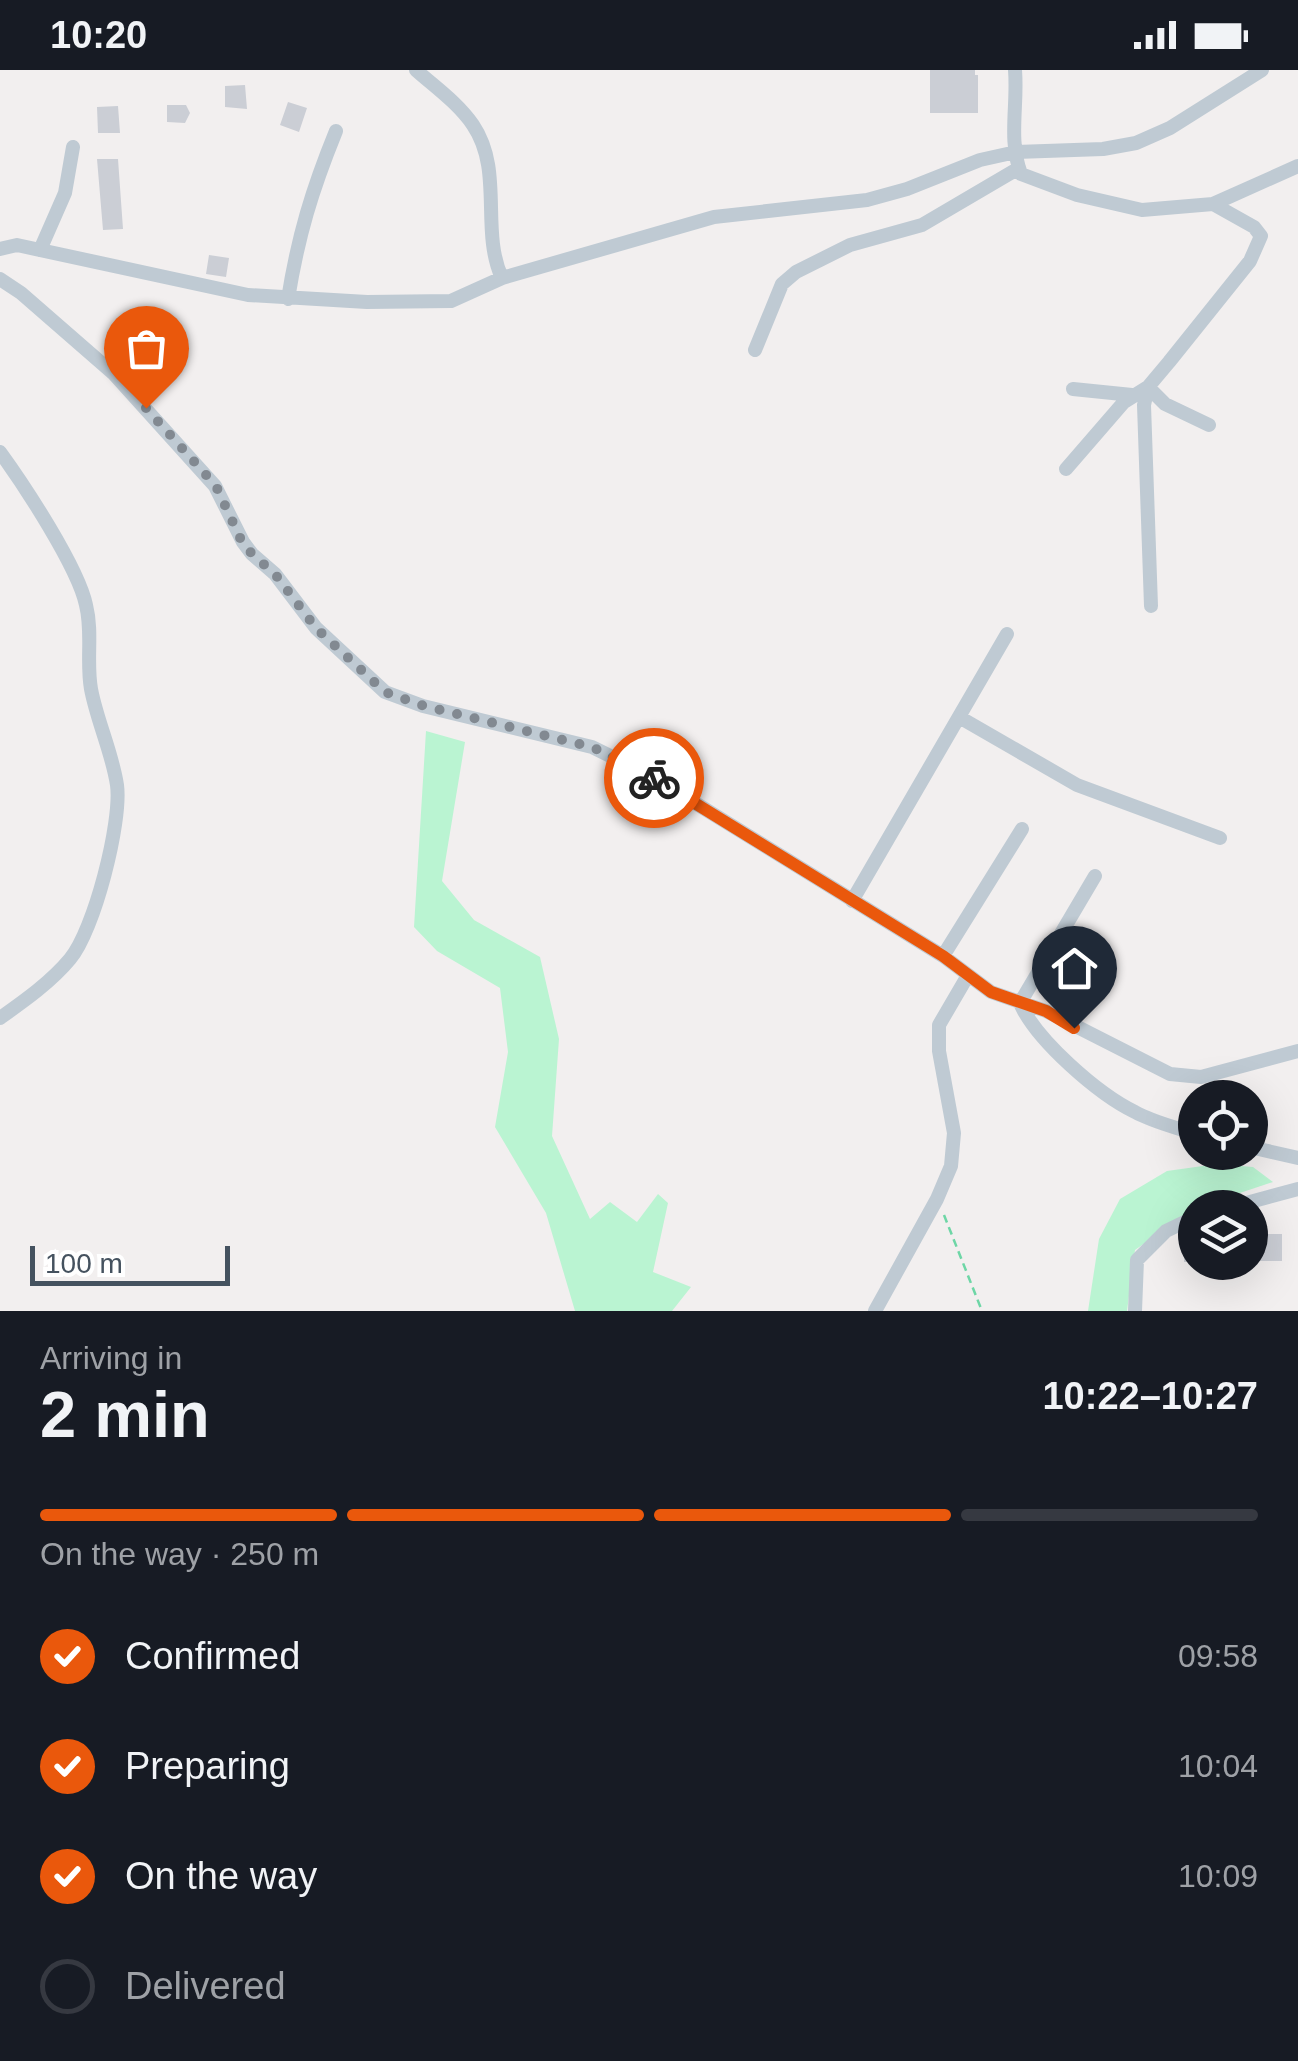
<!DOCTYPE html>
<html lang="en">
<head>
<meta charset="utf-8">
<style>
	body { margin:0; font-family:Helvetica,sans-serif; background:#242831; color:#f1f3f6; height:100vh; display:flex; flex-direction:column; font-size:38px; white-space:nowrap }
	* { box-sizing:border-box; margin:0 }
	p { font-size:32px; color:#9ea1a6 }
	.icon { flex:none; width:55px; height:55px; fill:none; stroke:currentColor; stroke-width:2; stroke-linecap:round; stroke-linejoin:round }
	.map { position:relative; height:1241px; overflow:hidden }
	.details { display:flex; flex-direction:column; background:#171b24; flex:1 }
	.details>* { flex:none }
	.fabs { position:absolute; left:1178px; top:1010px; display:grid; gap:20px }
	.fabs a { display:grid; place-items:center; width:90px; height:90px; border-radius:50%; background:#171b24; box-shadow:0 10px 40px #0002; font-size:50px }
	.scale { position:absolute; left:30px; bottom:25px; width:200px; box-sizing:border-box; padding-left:10px; border:5px solid #45525f; border-top:0; font-size:28px; line-height:35px; white-space:nowrap; color:#45525f; -webkit-text-stroke:8px #fff; paint-order:stroke }
	.pin { position:absolute; display:grid; place-items:center; width:85px; height:85px; color:#fff; margin:-102px -42px; border-radius:50% 50% 50% 0; rotate:-45deg; box-shadow:0 0 10px #0007 }
	.pin .icon { rotate:45deg }
	.courier { position:absolute; display:grid; place-items:center; width:100px; height:100px; margin:-50px; border:8px solid #ea580c; border-radius:50%; background:#fff; color:#222; box-shadow:0 2px 12px #0007 }
	.summary em { font-style:normal; font-weight:700 }
	.summary div { display:flex; flex-direction:column-reverse }
	.summary { display:flex; align-items:center; justify-content:space-between; height:170px; padding:0 40px }
	h1 { font-size:65px; font-weight:700; line-height:75px }
	.bar { display:grid; grid-template-columns:repeat(4,1fr); gap:15px 10px; align-content:center; height:120px; padding:0 40px }
	.bar i { height:12px; border-radius:8px; background:#363941 }
	.bar .current { background:#ea580c }
	.bar p { grid-column:span 4 }
	ol { padding:0 40px; list-style:none }
	li { display:flex; align-items:center; gap:30px; height:110px }
	li p { margin-inline-start:auto }
	li .icon { padding:10px; border-radius:50%; background:#ea580c; color:#fff; stroke-width:4 }
	li:last-child { color:#9ea1a6 }
	li i { width:55px; height:55px; border:5px solid #363941; border-radius:50% }
	.status { display:flex; justify-content:space-between; align-items:center; height:70px; padding:0 50px; background:#171b24; direction:ltr }
	.status svg { height:28px; fill:currentColor }
	.map>svg:first-child { display:block }
	.green { fill:#baf4d2 }
	.building { fill:#cbced5 }
	.lines { fill:none; stroke-linecap:round; stroke-linejoin:round }
	.path { stroke:#6ed6a6; stroke-width:2.5; stroke-dasharray:8 5; stroke-linecap:butt }
	.minor { stroke:#bfcad3; stroke-width:14 }
	.done { stroke:#828991; stroke-width:10; stroke-dasharray:0 18 }
	.route { stroke:#ea580c; stroke-width:12 }
</style>
</head>
<body>
<div class="status"><b>10:20</b><svg viewBox="0 0 49 12"><path d="M0 12V9h3v3zM5 12V6h3v6zM10 12V3h3v9zM15 12V0h3v12zM26 1h20v11H26zM47 4h2v5h-2z"/></svg></div>
<div class="map">
<svg width="1298" height="1241" viewBox="0 0 1298 1241">
	<rect width="100%" height="100%" fill="#f2efef"/>
	<!-- green -->
	<path class="green" d="M426,661L465,672L442,811L474,850L540,887L559,969L552,1066L590,1149L610,1132L637,1152L658,1124L668,1133L653,1202L691,1217L672,1241H575L546,1143L495,1057L508,982L500,918L437,881L414,857Z
		M1217,1094L1253,1097L1273,1112L1195,1138L1135,1180L1127,1241H1088L1099,1169L1120,1129L1167,1101Z"/>
	<!-- building -->
	<path class="building" d="M930,0H975V5H978V43H930Z
		M245,15L247,39L225,37V16Z
		M288,32L307,38L299,62L280,55Z
		M167,35H186L190,43L185,53L167,52Z
		M118,36L120,63H98L97,37Z
		M97,89H118L123,159L103,160Z
		M209,185L229,188L226,207L206,204Z
		M1184,1164H1195V1192H1184Z
		M1250,1164H1282V1191H1250Z"/>
	<g class="lines">
		<!-- path -->
		<path class="path" d="M944,1145L982,1241"/>
		<!-- minor -->
		<path class="minor" d="M416,0C435,17 458,33 473,55C504,101 480,160 502,208
			M1015,0C1018,36 1008,69 1021,104L1077,125L1142,140L1213,134L1254,157L1261,166L1250,191L1169,292L1148,317L1124,332L1066,399
			M1213,134L1298,96
			M0,179L17,175L248,225L367,232L451,231L502,208L714,147L867,130L907,119L980,90L1016,82L1103,79L1136,73L1170,58L1262,0
			M40,180L65,123L73,77
			M0,209L21,223L114,304L215,416L243,472L252,484L275,504L316,558L385,622L423,636L592,677L653,707L943,886L991,922L1046,941L1170,1004L1201,1007L1298,981
			M288,229C298,166 312,120 336,61
			M755,280L782,214L796,202L850,175L922,155L1019,98
			M1148,317L1144,335L1151,536
			M1148,317L1165,334L1209,355
			M1073,319L1132,325
			M0,382C24,415 78,497 86,535C93,563 86,591 91,619C97,651 112,682 117,715C122,752 94,861 70,889C51,912 24,931 0,948
			M959,647L1077,715L1220,768
			M1095,806L1020,933C1036,970 1098,1024 1135,1042C1153,1052 1175,1057 1195,1064
			M852,831L1007,564
			M943,886L1022,759
			M1250,1077L1298,1088
			M1228,1138L1298,1119
			M875,1241L937,1129L951,1096L954,1063L939,981V955L967,907
			M1135,1241L1137,1190L1166,1161L1195,1147"/>
	</g>
	<g class="lines">
		<!-- done -->
		<path class="done" d="M146,338L216,416L242,472L252,484L275,504L316,558L385,622L424,636L592,677L654,708"/>
		<!-- route -->
		<path class="route" d="M654,708L943,886L991,922L1046,941L1074,958"/>
	</g>
</svg>
<div class="fabs">
<a><svg class="icon" aria-label="locate" viewBox="0 0 24 24"><circle cx="12" cy="12" r="6"/><path d="M12 2v4M12 18v4M2 12h4M18 12h4"/></svg></a>
<a><svg class="icon" aria-label="layers" viewBox="0 0 24 24"><path d="M12 4l9 5-9 5-9-5zM3 14l9 5 9-5"/></svg></a>
</div>
<div class="scale">100 m</div>
<div class="pin" style="left:146px;top:338px;background:#ea580c"><svg class="icon" aria-label="bag" viewBox="0 0 24 24"><path d="M5 8h14l-1 12H6zM9 8a3 3 0 0 1 6 0"/></svg></div>
<div class="pin" style="left:1074px;top:958px;background:#1f2937"><svg class="icon" aria-label="home" viewBox="0 0 24 24"><path d="M3 11l9-7 9 7M6 9v11h12V9"/></svg></div>
<div class="courier" style="left:654px;top:708px"><svg class="icon" aria-label="bike" viewBox="0 0 24 24"><circle cx="6" cy="16" r="4"/><circle cx="18" cy="16" r="4"/><path d="M6 16l4-8h5l3 8M10 8l3 8H6M13 5h3"/></svg></div>
</div>
<section class="details">
<div class="summary"><div><h1>2 min</h1><p>Arriving in</p></div><em>10:22–10:27</em></div>
<div class="bar"><i class="current"></i><i class="current"></i><i class="current"></i><i></i><p>On the way · 250 m</p></div>
<ol>
<li><svg class="icon" aria-label="check" viewBox="0 0 24 24"><path d="M5 12l5 5 9-10"/></svg>Confirmed<p>09:58</p></li>
<li><svg class="icon" aria-label="check" viewBox="0 0 24 24"><path d="M5 12l5 5 9-10"/></svg>Preparing<p>10:04</p></li>
<li><svg class="icon" aria-label="check" viewBox="0 0 24 24"><path d="M5 12l5 5 9-10"/></svg>On the way<p>10:09</p></li>
<li><i></i>Delivered</li>
</ol>
</section>
</body>
</html>
